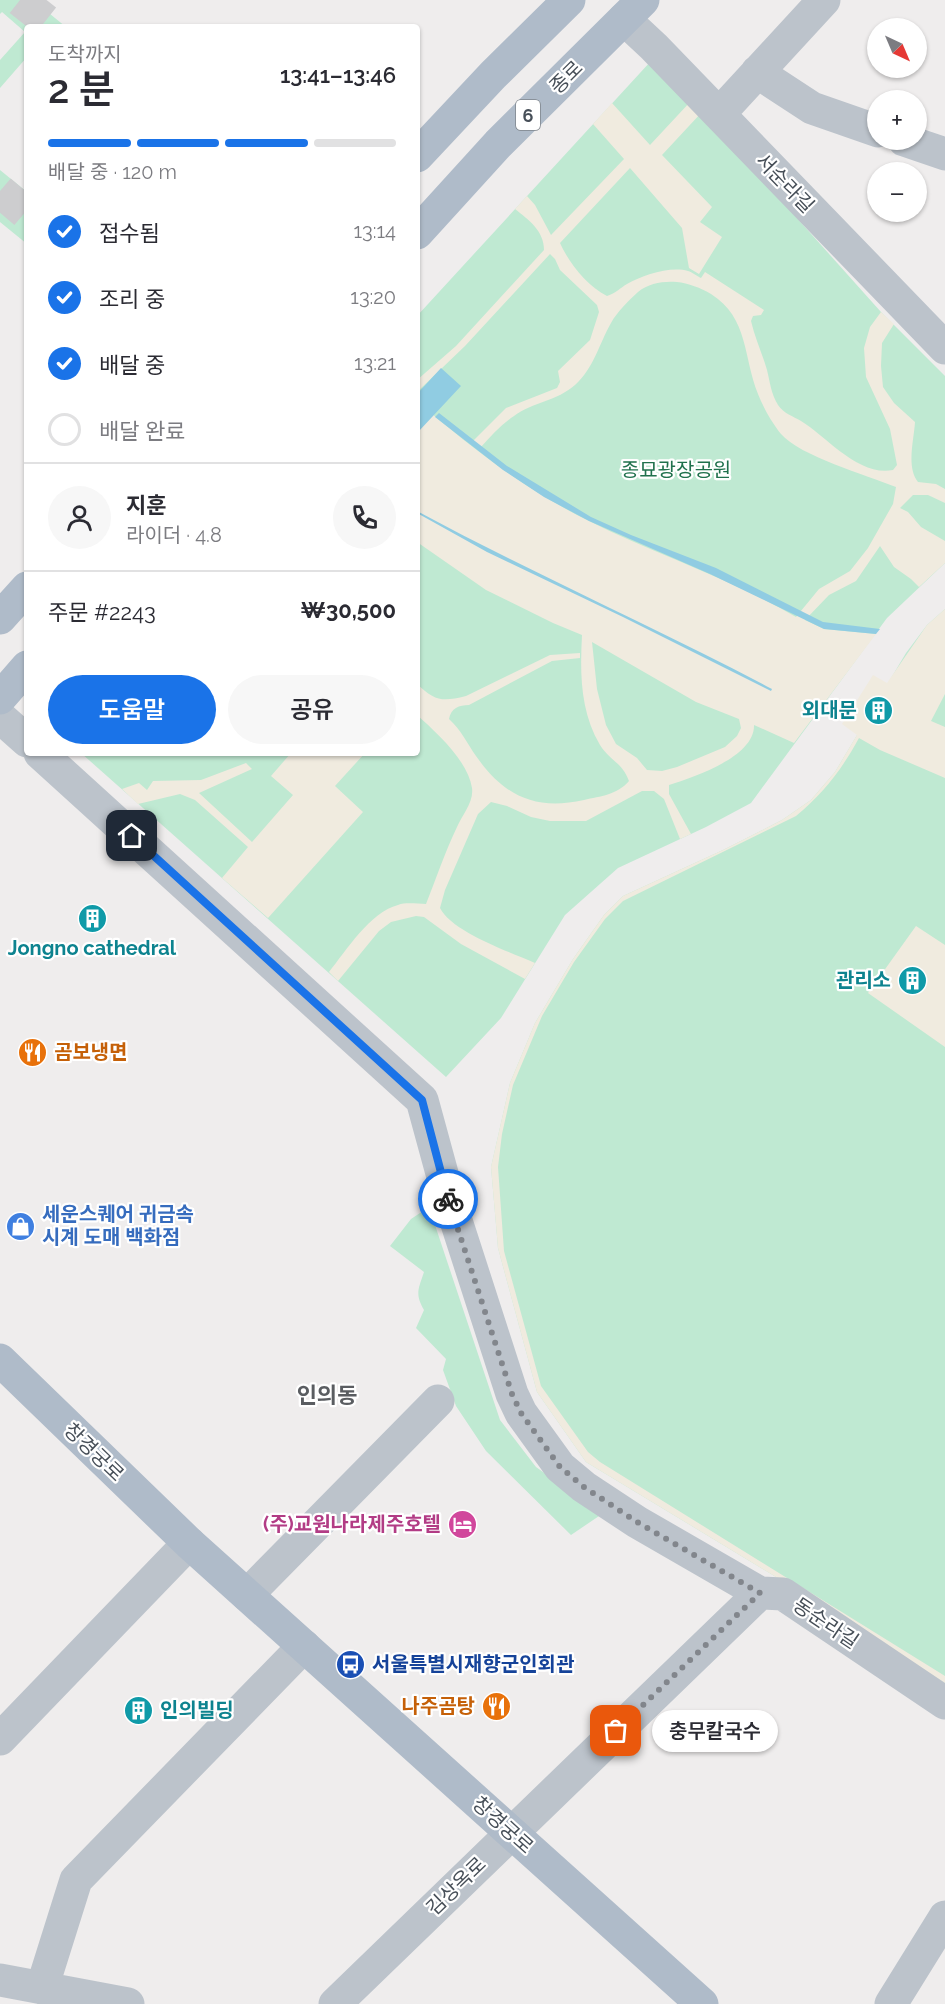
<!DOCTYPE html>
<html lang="ko">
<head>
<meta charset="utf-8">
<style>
	body { margin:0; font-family:Raleway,"Noto Sans KR",sans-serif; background:#f7f7f7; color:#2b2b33; height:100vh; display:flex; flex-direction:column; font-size:22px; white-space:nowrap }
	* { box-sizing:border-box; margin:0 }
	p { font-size:20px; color:#7c7c81 }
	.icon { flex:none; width:33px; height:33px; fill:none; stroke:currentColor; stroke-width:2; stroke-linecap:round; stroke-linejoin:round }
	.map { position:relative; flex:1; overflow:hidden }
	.drawer { position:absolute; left:24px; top:24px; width:396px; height:732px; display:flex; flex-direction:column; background:#fff; border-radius:6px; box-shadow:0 2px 4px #0004 }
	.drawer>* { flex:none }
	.needle { width:39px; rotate:136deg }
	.tools { position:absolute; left:867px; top:18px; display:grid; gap:12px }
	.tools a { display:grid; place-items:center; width:60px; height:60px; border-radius:50%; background:#fff; box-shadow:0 2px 4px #0004; font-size:30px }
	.pin { position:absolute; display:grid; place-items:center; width:51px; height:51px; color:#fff; margin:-26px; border-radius:12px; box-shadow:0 3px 9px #0006 }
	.courier { position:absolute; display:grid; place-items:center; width:60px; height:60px; margin:-30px; border:4px solid #1a73e8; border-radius:50%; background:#fff; color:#222; box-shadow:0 2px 8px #0007 }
	.bubble { position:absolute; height:42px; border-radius:21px; background:#fff; box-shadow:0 2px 4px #0004; font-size:20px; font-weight:600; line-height:42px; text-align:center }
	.overview em { font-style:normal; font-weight:600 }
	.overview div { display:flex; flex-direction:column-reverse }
	.overview { display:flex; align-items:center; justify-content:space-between; height:102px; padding:0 24px }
	h1 { font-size:39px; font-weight:600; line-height:45px }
	.bar { display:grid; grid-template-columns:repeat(4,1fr); gap:9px 6px; align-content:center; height:72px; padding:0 24px }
	.bar i { height:8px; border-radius:4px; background:#e1e1e2 }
	.bar .active { background:#1a73e8 }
	.bar p { grid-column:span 4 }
	.line { display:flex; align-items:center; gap:15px; padding:0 24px; border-top:2px solid #e1e1e2 }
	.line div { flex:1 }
	.round { display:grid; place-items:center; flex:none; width:63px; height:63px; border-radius:32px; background:#f7f7f7 }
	ol { padding:0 24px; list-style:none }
	li { display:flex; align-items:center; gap:18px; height:66px }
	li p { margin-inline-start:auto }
	li .icon { padding:6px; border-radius:50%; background:#1a73e8; color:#fff; stroke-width:4 }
	li:last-child { color:#7c7c81 }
	li i { width:33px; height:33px; border:3px solid #e1e1e2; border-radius:50% }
	.button { display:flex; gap:12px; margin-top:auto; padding:12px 24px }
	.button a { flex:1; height:69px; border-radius:36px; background:#1a73e8; color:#fff; font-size:24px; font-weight:600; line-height:69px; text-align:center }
	.button a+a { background:#f7f7f7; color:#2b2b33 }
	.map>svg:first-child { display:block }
	.green { fill:#bfe9d2 }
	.sand { fill:#f0ebdf; fill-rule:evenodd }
	.water { fill:#90cce2 }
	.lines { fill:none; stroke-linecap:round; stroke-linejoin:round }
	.minor-tunnel { stroke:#cdcdcf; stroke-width:33; stroke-dasharray:33 16; stroke-linecap:butt }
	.minor { stroke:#bcc3cb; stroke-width:33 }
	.major { stroke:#afbbc9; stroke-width:33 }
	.done { stroke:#82868c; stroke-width:6; stroke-dasharray:0 10.8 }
	.route { stroke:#1a73e8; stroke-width:8 }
	.labels { text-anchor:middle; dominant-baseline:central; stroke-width:4.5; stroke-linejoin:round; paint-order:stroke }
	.shield { fill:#fff; stroke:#7e848a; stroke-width:1.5 }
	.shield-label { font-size:18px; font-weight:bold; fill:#474f58 }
	.street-label { font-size:20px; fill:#474f58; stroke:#fff }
	.park-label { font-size:20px; fill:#20714d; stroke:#fff }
	.culture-label { font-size:20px; font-weight:bold; fill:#0d838f; stroke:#fff; text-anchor:end }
	.food-label { font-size:20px; font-weight:bold; fill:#c56008; stroke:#fff; text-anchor:start }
	.shop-label { font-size:20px; font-weight:bold; fill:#366cbe; stroke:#fff; text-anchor:start }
	.hotel-label { font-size:20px; font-weight:bold; fill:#b23c85; stroke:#fff; text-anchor:end }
	.transit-label { font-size:20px; font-weight:bold; fill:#164399; stroke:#fff; text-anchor:start }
	.quarter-label { font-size:22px; font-weight:bold; fill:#5a5d61; stroke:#fff }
</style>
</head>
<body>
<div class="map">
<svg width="945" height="2004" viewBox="0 0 945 2004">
	<rect width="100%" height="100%" fill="#efeded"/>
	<!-- green -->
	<path class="green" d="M0,0H33L66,27H27V57L0,88V60L25,32L2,12L0,14Z
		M651,61L702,112L881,312L945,376V563L887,618L751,803L706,827L618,868L565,915L501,1018L446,1077L81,753H417V316Z
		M0,170L27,192V244L0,222Z
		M945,609V1683L786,1583L586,1462L537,1392L498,1248L491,1167L510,1083L535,1023L573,959L604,915L623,896L723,850L782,820L811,800L835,772L906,653L927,625Z
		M429,1207L500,1420L536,1467L602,1514L571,1535L486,1451L456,1406L443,1370L446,1359L416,1328L424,1310C415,1294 418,1290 424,1272L390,1246L411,1219Z"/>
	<!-- sand -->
	<path class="sand" d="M691,101L702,112L662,155L712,207L700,222L722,237L699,274L689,268L682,228L630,168L560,243C569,263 587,286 607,296C616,293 620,288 627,284C643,275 670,266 688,271C692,272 697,276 701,278L705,272L764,310L761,315L753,316L751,321C755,338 762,353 767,370C770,382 771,394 778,405C784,414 793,416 801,421C827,437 859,477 893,470L897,465L890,429L866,377L864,348L870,327L881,312L894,324L882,343L881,366L883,387L894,403L915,422C914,440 906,467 918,482L936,484L945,489V503L928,495H913L900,508L908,512L921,527L945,541V563L919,587L911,579L894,567L880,546L856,581L829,595L805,620L824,629L876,634L794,743L754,725C755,757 694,777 669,785V794L691,834L680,839L664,799L654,791H642L586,821H550L531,817L507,806L491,802L478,814L445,890L440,908C452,932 510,952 535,963L525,979L461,944L424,917L416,916L391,922L379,931L338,981L329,972C346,951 370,912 398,905C406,902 417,904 426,904C436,879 445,852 457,827C462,815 474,802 472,788C468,761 437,733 417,715V684C435,701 442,702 466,696L550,655L580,653V658L552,661L469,705C459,705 451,708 449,719C461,730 467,743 476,756C504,796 535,811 584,800C601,796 617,795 629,781C622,762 610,761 600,745C580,711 580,673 582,635L553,623L486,590L417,542V401C470,447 526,490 589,521C657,555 730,578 796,617L819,589L850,571L868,548L893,504L896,487C866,475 800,456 781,434C772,423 763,407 758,394C743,357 749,318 711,294C701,288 688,283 677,282C663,281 649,283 638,292C629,300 617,312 611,323C599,344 594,368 575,385C557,401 533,402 514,416C502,424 491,436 481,447L473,441L506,408L557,388L560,382L558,371L590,340L599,312L597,305L560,270L555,259L550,254L465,346L417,392V380L456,346L544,250C544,231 529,220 515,209L527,196L535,205L551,235L624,159L593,124L612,103L650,145ZM592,642L696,702L739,719L741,728L737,736L725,747L677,767L662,771L647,770L637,758L616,744L606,725L597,689Z
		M945,609V694L931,721L945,727V778L880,750L859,738C842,769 824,793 796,816L623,901L605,919L574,962L542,1016L513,1085L502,1134L498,1167L504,1251L541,1386L588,1452L600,1462L945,1676V1683L786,1583L586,1462L537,1392L498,1248L491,1167L510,1083L535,1023L573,959L604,915L623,896L723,850L782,820L811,800L835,772L857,735L842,724L873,675L887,683L927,625Z
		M291,753H365L335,786L363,812L268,918L222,878L248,847L195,800L180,794L138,804L122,789L139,783L147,790L153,781L201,780L246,763L252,769L199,793L252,842L293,795L271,776Z
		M916,926L945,945V1047L868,993Z"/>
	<!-- water -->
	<path class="water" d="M441,368L461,386L419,431L417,429V394Z
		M439,413L507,466L591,517L631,535L716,568L823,622L880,629L876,634L824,629L710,574L589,521L544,497L503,470L435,417Z
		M417,511C534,574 655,627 772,689L771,691L623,617L487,552L417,513Z"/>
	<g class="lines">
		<!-- minor-tunnel -->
		<path class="minor-tunnel" d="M20,0L54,27
			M0,191L27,214"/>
		<!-- minor -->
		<path class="minor" d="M624,19L654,47L945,348
			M757,72L812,108L878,131
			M719,114L824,0
			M904,140L945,154
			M0,717L27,741
			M40,753L422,1100L449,1199L512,1394L521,1413L560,1467L584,1487L637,1522L760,1593L783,1594L945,1703
			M247,1595L438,1401
			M0,1739L189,1543
			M0,1980L128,2004
			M42,1988L76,1880L304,1646
			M335,2004L760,1593
			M891,2004L945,1917"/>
		<!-- major -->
		<path class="major" d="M417,156L493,75L569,0
			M417,233L498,144L643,0
			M0,618L27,588
			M0,698L27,667
			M0,1360L189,1543L702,2004"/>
	</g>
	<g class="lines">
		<!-- done -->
		<path class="done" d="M448,1199L512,1394L521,1413L560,1467L584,1487L637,1522L760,1593L616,1731"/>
		<!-- route -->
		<path class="route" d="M132,836L422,1100L448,1199"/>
	</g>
	<!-- icons -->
	<defs>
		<symbol id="building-disc" viewBox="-11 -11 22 22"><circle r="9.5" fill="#0f9aa8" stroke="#fff"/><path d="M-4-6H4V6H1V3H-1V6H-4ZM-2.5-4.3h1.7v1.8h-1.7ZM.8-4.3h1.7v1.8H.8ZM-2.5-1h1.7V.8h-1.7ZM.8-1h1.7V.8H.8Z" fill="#fff"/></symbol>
		<symbol id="restaurant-disc" viewBox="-11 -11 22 22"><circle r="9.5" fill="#e8710a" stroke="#fff"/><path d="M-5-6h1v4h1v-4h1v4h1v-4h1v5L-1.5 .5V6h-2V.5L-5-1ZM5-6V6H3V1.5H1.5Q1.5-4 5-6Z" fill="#fff"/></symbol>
		<symbol id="shop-disc" viewBox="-11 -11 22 22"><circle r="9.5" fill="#3f7fe0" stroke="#fff"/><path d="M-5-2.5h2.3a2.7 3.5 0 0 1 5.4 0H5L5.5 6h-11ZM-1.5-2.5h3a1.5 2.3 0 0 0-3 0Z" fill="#fff"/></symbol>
		<symbol id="hotel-disc" viewBox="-11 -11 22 22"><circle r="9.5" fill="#d1479c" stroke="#fff"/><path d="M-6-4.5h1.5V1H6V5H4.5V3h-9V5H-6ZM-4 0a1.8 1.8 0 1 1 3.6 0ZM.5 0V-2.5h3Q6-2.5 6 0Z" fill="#fff"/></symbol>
		<symbol id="bus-disc" viewBox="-11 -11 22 22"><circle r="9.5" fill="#1a4fb4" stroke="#fff"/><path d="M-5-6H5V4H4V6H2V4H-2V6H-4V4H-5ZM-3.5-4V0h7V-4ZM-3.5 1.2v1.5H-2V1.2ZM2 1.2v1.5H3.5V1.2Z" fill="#fff"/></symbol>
	</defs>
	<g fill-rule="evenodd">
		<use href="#building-disc" x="862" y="694" width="33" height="33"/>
		<use href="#building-disc" x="76" y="902" width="33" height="33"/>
		<use href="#building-disc" x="896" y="964" width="33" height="33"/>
		<use href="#restaurant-disc" x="16" y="1036" width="33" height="33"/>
		<use href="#shop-disc" x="4" y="1210" width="33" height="33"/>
		<use href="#hotel-disc" x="446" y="1508" width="33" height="33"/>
		<use href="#bus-disc" x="334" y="1648" width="33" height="33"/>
		<use href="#restaurant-disc" x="480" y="1690" width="33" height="33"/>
		<use href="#building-disc" x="122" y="1694" width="33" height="33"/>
	</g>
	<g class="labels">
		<!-- shield labels -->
		<rect class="shield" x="516" y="100" width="24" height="30" rx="4.5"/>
		<g class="shield-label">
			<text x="528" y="115">6</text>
		</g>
		<!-- street labels -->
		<g class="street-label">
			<text transform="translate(566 77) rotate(-45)">종로</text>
			<text transform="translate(785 183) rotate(46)">서순라길</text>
			<text transform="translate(94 1452) rotate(44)">창경궁로</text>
			<text transform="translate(826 1623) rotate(34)">동순라길</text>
			<text transform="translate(503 1825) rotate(42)">창경궁로</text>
			<text transform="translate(456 1886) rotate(-44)">김상옥로</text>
		</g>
		<!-- park labels -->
		<g class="park-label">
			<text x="676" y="470">종묘광장공원</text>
		</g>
		<!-- culture labels -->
		<g class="culture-label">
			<text x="857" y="710">외대문</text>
			<text x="92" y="948" text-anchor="middle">Jongno cathedral</text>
			<text x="891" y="980">관리소</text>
			<text x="160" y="1710" text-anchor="start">인의빌딩</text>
		</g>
		<!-- food labels -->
		<g class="food-label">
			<text x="54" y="1052">곰보냉면</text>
			<text x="475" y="1706" text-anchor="end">나주곰탕</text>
		</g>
		<!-- shop labels -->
		<g class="shop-label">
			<text x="42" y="1214">세운스퀘어 귀금속<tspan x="42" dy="23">시계 도매 백화점</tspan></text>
		</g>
		<!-- hotel labels -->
		<g class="hotel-label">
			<text x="441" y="1524">(주)교원나라제주호텔</text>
		</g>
		<!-- transit labels -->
		<g class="transit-label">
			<text x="372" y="1664">서울특별시재향군인회관</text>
		</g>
		<!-- quarter labels -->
		<g class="quarter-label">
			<text x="327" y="1395">인의동</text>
		</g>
	</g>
</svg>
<div class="tools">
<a><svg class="needle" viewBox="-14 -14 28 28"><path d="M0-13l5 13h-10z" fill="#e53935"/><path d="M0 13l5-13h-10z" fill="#7c7c81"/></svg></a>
<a>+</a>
<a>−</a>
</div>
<div class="pin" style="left:616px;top:1731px;background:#ea580c"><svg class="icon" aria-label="bag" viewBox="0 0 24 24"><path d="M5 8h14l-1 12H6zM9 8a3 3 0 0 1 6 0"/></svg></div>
<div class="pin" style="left:132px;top:836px;background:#1f2937"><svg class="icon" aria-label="home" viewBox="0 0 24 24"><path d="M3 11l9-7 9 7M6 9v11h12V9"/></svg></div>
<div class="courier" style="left:448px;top:1199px"><svg class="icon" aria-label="bike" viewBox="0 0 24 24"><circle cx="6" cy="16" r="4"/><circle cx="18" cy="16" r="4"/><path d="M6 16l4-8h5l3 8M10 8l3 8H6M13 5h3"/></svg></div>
<div class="bubble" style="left:652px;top:1710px;width:126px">충무칼국수</div>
<section class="drawer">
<div class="overview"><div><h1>2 분</h1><p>도착까지</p></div><em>13:41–13:46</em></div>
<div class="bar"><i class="active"></i><i class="active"></i><i class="active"></i><i></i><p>배달 중 · 120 m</p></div>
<ol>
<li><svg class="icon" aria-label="check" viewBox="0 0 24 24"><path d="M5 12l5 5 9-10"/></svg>접수됨<p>13:14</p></li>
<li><svg class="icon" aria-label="check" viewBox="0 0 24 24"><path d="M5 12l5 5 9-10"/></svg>조리 중<p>13:20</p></li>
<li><svg class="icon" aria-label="check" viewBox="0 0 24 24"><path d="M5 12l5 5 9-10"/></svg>배달 중<p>13:21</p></li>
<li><i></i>배달 완료</li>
</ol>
<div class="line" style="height:108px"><a class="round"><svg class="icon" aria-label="person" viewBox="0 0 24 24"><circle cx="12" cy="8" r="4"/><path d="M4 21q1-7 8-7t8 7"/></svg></a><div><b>지훈</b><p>라이더 · 4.8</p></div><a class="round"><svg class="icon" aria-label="phone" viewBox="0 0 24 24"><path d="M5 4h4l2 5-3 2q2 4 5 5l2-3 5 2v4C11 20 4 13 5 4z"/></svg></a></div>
<div class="line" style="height:78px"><div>주문 #2243</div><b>₩30,500</b></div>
<div class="button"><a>도움말</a><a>공유</a></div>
</section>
</div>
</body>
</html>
